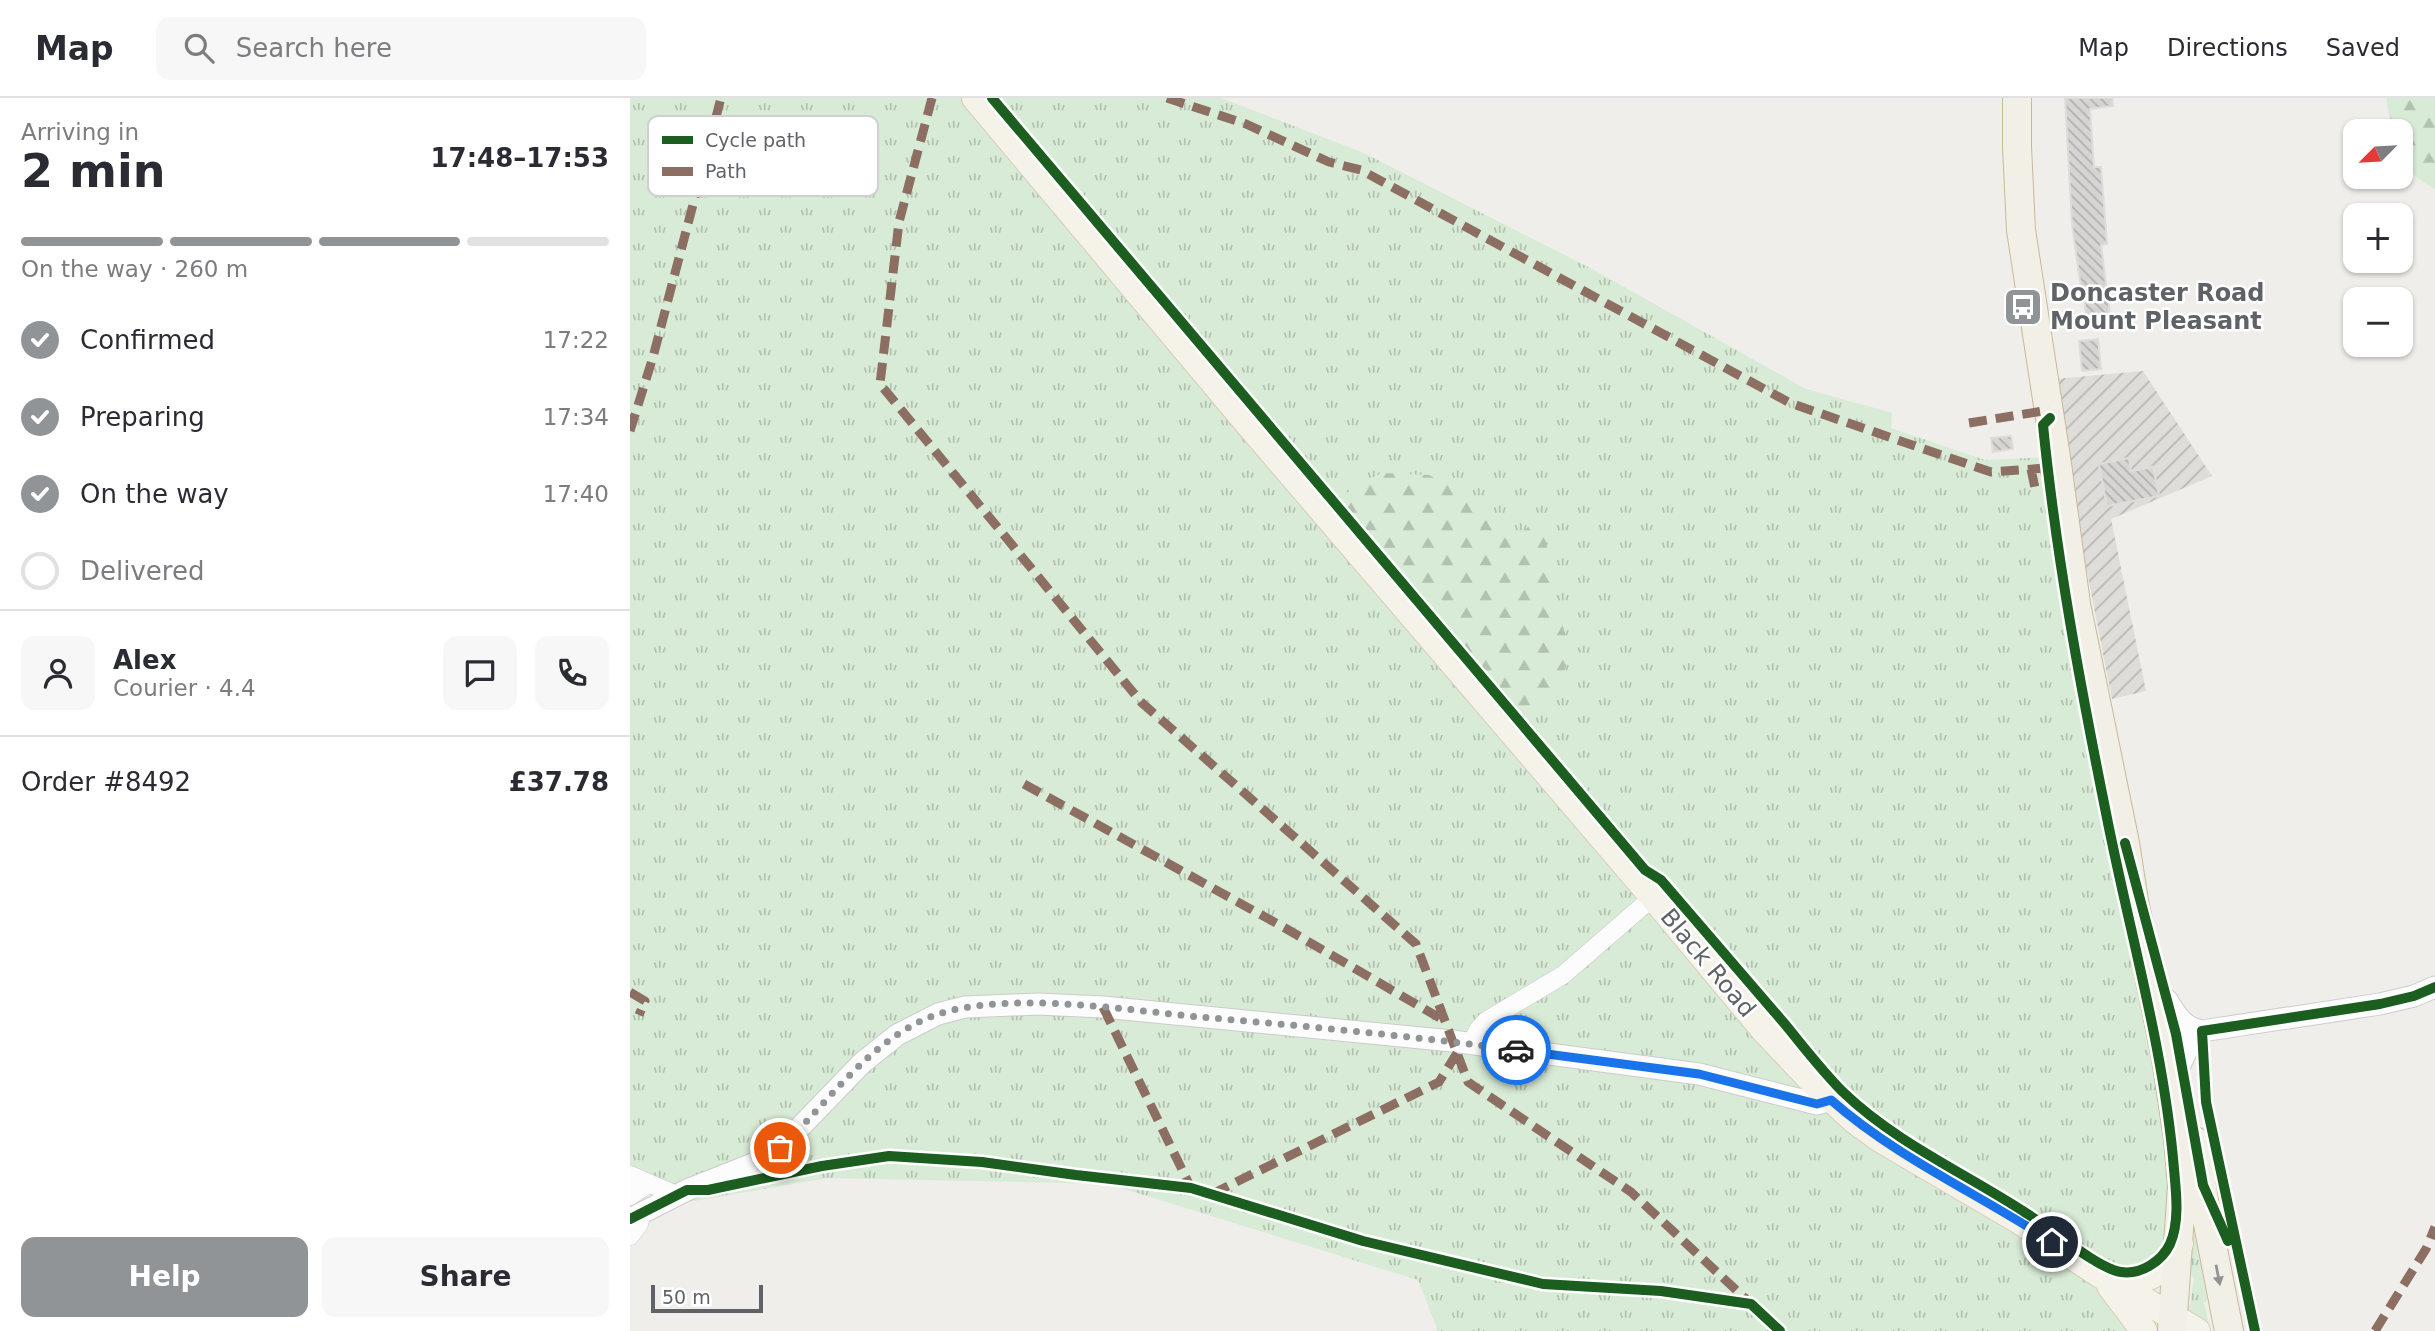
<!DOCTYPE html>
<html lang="en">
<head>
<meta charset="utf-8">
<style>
	body { margin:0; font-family:"DejaVu Sans",sans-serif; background:#f7f7f7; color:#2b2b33; height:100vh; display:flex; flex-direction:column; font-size:26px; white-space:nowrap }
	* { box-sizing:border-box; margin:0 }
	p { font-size:23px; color:#7c7c81 }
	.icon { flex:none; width:38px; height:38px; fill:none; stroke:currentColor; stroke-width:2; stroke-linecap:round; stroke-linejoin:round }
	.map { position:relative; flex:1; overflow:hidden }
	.panel { display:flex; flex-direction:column; background:#fff; width:630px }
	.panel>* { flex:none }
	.needle { width:46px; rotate:246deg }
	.buttons { position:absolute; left:1713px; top:21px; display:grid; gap:14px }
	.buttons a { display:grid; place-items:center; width:70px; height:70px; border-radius:14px; background:#fff; box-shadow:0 2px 5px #0004; font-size:35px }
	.scale { position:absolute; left:21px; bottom:18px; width:112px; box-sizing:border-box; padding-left:7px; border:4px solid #5f6368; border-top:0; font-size:19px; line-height:24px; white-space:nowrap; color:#5f6368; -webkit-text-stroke:5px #fff; paint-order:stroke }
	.pin { position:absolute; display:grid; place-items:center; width:60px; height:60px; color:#fff; margin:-30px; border:4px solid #fff; border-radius:50%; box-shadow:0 2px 7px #0007 }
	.courier { position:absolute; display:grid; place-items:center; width:70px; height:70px; margin:-35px; border:5px solid #1a73e8; border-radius:50%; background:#fff; color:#222; box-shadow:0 2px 9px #0007 }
	.headline em { font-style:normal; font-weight:800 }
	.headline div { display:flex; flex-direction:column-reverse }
	.headline { display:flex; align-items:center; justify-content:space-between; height:119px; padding:0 21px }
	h1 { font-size:46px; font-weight:800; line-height:52px }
	.bar { display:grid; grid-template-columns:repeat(4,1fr); gap:10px 7px; align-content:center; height:84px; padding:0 21px }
	.bar i { height:9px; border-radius:5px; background:#e1e1e2 }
	.bar .active { background:#919496 }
	.bar p { grid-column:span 4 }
	.line { display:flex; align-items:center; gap:18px; padding:0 21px; border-top:2px solid #e1e1e2 }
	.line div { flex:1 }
	.round { display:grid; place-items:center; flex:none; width:74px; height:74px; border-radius:14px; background:#f7f7f7 }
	ol { padding:0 21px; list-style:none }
	li { display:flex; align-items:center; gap:21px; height:77px }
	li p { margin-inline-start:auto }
	li .icon { padding:7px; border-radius:50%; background:#919496; color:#fff; stroke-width:4 }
	li:last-child { color:#7c7c81 }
	li i { width:38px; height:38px; border:4px solid #e1e1e2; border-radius:50% }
	.button { display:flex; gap:14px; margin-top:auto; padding:14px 21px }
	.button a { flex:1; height:80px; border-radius:14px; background:#919496; color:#fff; font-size:28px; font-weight:800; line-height:80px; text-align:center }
	.button a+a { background:#f7f7f7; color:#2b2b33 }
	header { display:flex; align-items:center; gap:42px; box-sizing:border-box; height:98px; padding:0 35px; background:#fff; border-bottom:2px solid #e1e1e2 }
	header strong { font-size:33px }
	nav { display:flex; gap:38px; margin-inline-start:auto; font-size:24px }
	.search { width:490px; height:63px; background:#f7f7f7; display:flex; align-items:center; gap:18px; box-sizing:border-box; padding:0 24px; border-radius:14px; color:#7c7c81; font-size:26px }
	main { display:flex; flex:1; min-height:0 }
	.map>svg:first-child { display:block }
	.industrial { fill:url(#industrial-furrows) }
	.grass { fill:url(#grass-tufts) }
	.forest { fill:url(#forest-firs) }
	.building { fill:url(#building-back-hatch); stroke:#deddd9; stroke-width:2 }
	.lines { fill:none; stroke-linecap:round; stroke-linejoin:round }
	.minor-casing { stroke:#cbcccc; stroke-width:19 }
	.tertiary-casing { stroke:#cbcccc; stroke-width:23 }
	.primary-casing { stroke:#d7ceb8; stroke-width:28 }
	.trunk-casing { stroke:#c8b996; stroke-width:30 }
	.minor { stroke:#fdfcfc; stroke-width:18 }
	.tertiary { stroke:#fdfcfc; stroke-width:21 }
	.primary { stroke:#f4f2e9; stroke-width:26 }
	.trunk { stroke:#f2f0e6; stroke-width:28 }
	.quiet { stroke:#8d6e63; stroke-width:9; stroke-dasharray:18 9; stroke-linecap:butt }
	.cycleway-casing { stroke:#fff; stroke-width:15 }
	.cycleway { stroke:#1b5e20; stroke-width:10 }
	.oneway { fill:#929494 }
	.done { stroke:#919496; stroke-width:7; stroke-dasharray:0 12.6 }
	.route { stroke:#1a73e8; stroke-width:9 }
	.labels { text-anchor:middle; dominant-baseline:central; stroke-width:5; stroke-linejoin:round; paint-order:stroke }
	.poi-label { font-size:24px; font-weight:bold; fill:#5f6368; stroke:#fff; text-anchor:start }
	.street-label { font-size:24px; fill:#5f6368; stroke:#fff }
	.key { fill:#fff; stroke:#cfd0d2; stroke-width:2 }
	.key-label { font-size:19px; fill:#5f6368 }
</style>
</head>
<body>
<header>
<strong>Map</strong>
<div class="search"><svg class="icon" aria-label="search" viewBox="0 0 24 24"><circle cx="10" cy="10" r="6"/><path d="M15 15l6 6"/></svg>Search here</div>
<nav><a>Map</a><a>Directions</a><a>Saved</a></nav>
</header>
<main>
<section class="panel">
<div class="headline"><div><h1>2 min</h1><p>Arriving in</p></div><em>17:48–17:53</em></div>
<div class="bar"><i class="active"></i><i class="active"></i><i class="active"></i><i></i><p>On the way · 260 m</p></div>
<ol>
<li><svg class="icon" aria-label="check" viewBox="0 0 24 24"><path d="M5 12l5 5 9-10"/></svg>Confirmed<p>17:22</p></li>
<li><svg class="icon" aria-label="check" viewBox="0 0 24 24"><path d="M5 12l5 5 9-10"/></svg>Preparing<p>17:34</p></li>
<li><svg class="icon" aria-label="check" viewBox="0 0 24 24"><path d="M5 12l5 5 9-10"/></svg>On the way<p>17:40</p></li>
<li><i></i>Delivered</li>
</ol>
<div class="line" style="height:126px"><a class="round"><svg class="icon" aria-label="person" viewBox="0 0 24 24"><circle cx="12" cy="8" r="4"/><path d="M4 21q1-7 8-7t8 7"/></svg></a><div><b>Alex</b><p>Courier · 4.4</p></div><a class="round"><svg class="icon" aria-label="chat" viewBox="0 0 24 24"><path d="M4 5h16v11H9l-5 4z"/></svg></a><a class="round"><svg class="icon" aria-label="phone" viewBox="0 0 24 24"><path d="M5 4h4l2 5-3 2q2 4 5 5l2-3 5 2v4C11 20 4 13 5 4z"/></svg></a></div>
<div class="line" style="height:91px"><div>Order #8492</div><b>£37.78</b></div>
<div class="button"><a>Help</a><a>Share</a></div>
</section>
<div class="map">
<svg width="1805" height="1233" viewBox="0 0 1805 1233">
	<defs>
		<pattern id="industrial-furrows" width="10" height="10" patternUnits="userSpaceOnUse" patternTransform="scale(1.75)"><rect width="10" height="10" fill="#dfddda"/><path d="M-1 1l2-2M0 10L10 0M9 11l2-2" fill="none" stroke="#b8b7b5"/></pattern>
		<pattern id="grass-tufts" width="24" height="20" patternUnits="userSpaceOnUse" patternTransform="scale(1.75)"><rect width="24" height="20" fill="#d8ebd6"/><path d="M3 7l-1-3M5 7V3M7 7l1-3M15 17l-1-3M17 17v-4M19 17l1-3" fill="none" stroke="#b2c2b1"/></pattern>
		<pattern id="forest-firs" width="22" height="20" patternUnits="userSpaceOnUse" patternTransform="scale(1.75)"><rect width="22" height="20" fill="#d8ebd6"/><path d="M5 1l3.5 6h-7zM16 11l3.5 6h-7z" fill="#b2c2b1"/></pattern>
		<pattern id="building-back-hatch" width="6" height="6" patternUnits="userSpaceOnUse" patternTransform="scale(1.75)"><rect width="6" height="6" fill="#d6d5d3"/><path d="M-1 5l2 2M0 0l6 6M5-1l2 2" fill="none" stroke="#b1b0af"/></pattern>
	</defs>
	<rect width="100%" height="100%" fill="#efeeea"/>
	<!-- industrial -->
	<path class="industrial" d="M1513,273L1582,378L1481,421L1516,593L1482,601L1448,428L1414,282Z"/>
	<!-- grass -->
	<path class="grass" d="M0,0H591L734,55L964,172L1176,291L1262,315L1261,330L1355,362L1424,359L1495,745L1550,1146L1527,1163L1518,1162L1508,1233H808L788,1182L478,1086L198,1080L52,1105L0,1073Z
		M1566,1135L1580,1199L1574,1205L1579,1226L1549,1214L1552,1205L1560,1208L1564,1180L1557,1172L1563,1138Z"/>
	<!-- forest -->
	<path class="forest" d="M1756,0H1805V91C1776,75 1771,66 1771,33H1762Z
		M752,375L799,377L835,395L863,424L889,438L902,425L914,430L925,508L942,553L926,595L886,619L706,407L722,390Z"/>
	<!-- building -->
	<path class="building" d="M1435,0H1482L1483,8L1460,11L1464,69H1471L1477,146L1471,147L1481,224L1457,226L1453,189L1451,190L1442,127Z
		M1468,241L1471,271L1452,273L1449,243Z
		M1381,338L1383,351L1363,354L1361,340Z
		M1499,360L1501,373L1523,369L1529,398L1477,408L1469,366Z"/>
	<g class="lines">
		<defs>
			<path id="minor" d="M841,946L848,932L856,923L933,877L1023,799
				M0,1077L46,1097
				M0,1098L18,1086
				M0,1138L9,1126L12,1114"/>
			<path id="tertiary" d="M1537,902C1546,916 1553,930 1572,933L1750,906L1784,898L1805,889
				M1551,965L1562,941L1572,933
				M0,1121L57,1092L128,1064L150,1050L232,965L267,937L308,916L335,909L408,906L473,909L822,943L1069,976L1187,1006L1201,1002"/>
			<path id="primary" d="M345,0L614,321L1023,799L1133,931L1186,987L1224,1022L1250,1041L1388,1122L1469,1176L1567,1233
				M1478,1179C1513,1189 1534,1177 1550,1146
				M1480,1188L1514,1233"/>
			<path id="trunk" d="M1387,0V49L1391,132L1427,366L1446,506L1495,745L1504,803L1536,960L1548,1041L1552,1088L1542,1233
				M1565,1043L1577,1121L1599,1233"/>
		</defs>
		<!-- minor casing -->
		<use href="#minor" class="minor-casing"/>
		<!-- tertiary casing -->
		<use href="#tertiary" class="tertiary-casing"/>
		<!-- primary casing -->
		<use href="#primary" class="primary-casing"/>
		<!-- trunk casing -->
		<use href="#trunk" class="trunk-casing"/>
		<!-- minor -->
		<use href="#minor" class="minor"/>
		<!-- tertiary -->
		<use href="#tertiary" class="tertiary"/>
		<!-- primary -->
		<use href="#primary" class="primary"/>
		<!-- trunk -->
		<use href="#trunk" class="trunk"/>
		<!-- quiet -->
		<path class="quiet" d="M302,0L269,124L250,286L511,604L786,846L838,984L1001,1094L1119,1204
			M537,0L616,26L699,64L731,72L1160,305L1361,374L1417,370
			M1339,325L1419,312
			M0,333L23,259L91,0
			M1401,371L1405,390
			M394,686L655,830L815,923
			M0,894L15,903L9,917
			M473,909L561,1090
			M582,1096L809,984L827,955
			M1745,1233L1796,1151L1805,1129"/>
		<defs>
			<path id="cycleway" d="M362,0L1015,772L1031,782C1072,830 1113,878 1154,925C1173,948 1192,973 1213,994C1266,1045 1335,1075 1396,1115C1419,1129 1468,1171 1491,1174C1511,1177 1532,1163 1540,1146C1550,1124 1546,1093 1544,1071C1534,950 1499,833 1476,715C1450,586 1426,457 1413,327L1420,320
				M1495,745L1546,936L1573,1087L1598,1143
				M0,1121L57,1092H78L192,1068L259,1058L352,1064L446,1077L561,1090L733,1143L913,1186L1031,1193L1121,1206L1150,1233
				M1625,1233L1576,1004L1572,933L1750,906L1784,898L1805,889"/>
		</defs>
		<!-- cycleway casing -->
		<use href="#cycleway" class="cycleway-casing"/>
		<!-- cycleway -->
		<use href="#cycleway" class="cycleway"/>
	</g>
	<!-- one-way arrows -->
	<defs><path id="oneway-solid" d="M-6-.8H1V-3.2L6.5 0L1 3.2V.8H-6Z" transform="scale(1.75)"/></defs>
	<use class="oneway" href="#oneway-solid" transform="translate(1588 1177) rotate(79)"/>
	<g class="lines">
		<!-- done -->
		<path class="done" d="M150,1050C196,1007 233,951 291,923C360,889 493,912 570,919C675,928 781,938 886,952"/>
		<!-- route -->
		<path class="route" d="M886,952L1069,976L1187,1006L1201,1002C1267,1060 1349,1096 1422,1144"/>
	</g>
	<!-- icons -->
	<defs>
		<symbol id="bus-square" viewBox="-11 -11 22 22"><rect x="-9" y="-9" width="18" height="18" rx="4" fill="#919496" stroke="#fff"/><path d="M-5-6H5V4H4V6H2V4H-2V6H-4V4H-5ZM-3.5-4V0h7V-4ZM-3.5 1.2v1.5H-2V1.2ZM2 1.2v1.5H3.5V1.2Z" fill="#fff"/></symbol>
	</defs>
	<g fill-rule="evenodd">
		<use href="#bus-square" x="1371" y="187" width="44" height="44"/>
	</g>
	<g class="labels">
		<!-- poi labels -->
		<g class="poi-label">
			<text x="1420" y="195">Doncaster Road<tspan x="1420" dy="28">Mount Pleasant</tspan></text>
		</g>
		<!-- street labels -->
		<g class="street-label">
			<text transform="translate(1078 865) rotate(50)">Black Road</text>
		</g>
	</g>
	<!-- legend -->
	<rect x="18" y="18" width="230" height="80" rx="10" class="key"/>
	<rect x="32" y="38" width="31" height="8" fill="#1b5e20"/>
	<rect x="32" y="69" width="31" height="9" fill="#8d6e63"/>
	<g class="key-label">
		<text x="75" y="49">Cycle path</text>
		<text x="75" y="80">Path</text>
	</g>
</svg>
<div class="buttons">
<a><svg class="needle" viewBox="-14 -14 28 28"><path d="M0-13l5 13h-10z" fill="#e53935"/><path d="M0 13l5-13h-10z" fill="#7c7c81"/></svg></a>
<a>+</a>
<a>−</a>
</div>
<div class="scale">50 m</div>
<div class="pin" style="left:150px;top:1050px;background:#ea580c"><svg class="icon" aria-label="bag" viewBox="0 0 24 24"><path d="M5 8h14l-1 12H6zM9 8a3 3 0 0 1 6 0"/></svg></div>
<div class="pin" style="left:1422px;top:1144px;background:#1f2937"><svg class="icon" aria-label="home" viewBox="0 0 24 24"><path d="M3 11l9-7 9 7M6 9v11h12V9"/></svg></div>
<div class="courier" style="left:886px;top:952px"><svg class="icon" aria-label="car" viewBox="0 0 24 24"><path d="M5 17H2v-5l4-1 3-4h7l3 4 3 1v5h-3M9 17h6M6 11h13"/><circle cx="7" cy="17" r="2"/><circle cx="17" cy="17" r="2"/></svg></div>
</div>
</main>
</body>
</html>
